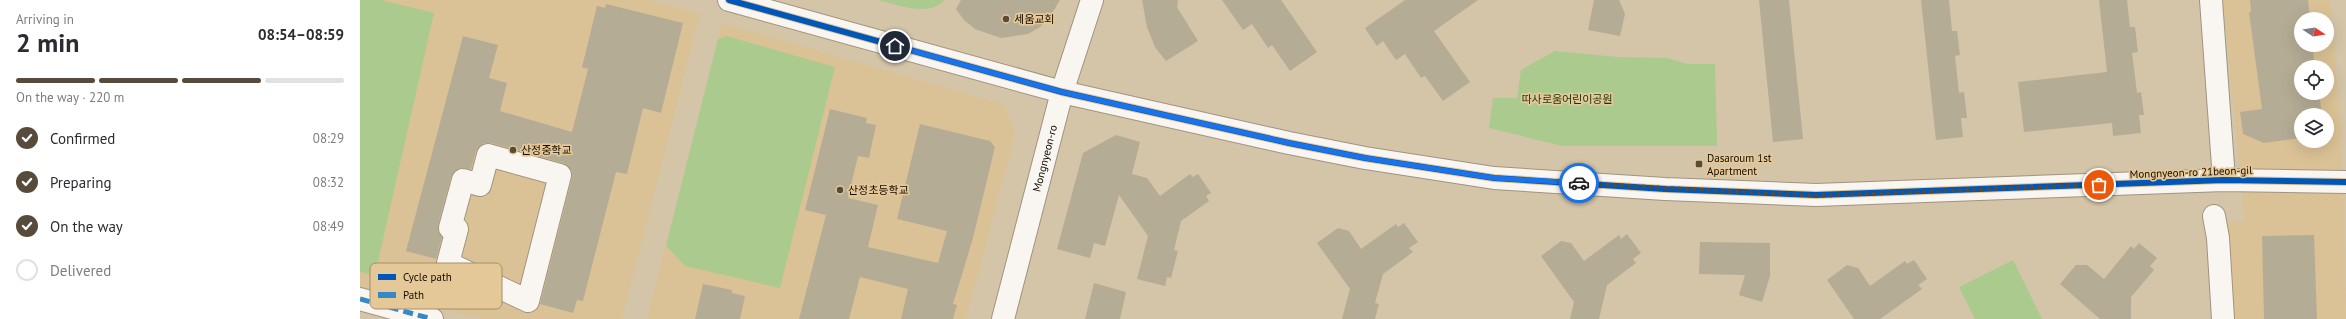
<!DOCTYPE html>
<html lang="en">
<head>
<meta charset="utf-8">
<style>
	body { margin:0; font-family:"PT Sans","Noto Sans KR",sans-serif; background:#f7f7f7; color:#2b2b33; height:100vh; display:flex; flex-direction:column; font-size:15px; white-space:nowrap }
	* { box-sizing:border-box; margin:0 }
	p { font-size:13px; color:#7c7c81 }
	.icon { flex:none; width:22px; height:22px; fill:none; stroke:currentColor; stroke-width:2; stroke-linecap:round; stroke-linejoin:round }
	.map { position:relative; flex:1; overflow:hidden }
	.details { display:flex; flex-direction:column; background:#fff; width:360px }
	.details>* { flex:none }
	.needle { width:26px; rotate:102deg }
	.fabs { position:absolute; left:1934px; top:12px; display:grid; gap:8px }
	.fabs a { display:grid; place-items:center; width:40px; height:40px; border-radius:50%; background:#fff; box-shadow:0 4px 16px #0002; font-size:20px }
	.pin { position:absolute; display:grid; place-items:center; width:34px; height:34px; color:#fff; margin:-17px; border:2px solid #fff; border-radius:50%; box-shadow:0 1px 4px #0007 }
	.courier { position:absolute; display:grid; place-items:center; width:40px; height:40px; margin:-20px; border:3px solid #1a73e8; border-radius:50%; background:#fff; color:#222; box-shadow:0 1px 5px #0007 }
	.summary em { font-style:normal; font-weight:700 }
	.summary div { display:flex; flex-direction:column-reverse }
	.summary { display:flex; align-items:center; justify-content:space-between; height:68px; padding:0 16px }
	h1 { font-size:26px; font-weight:700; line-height:30px }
	.bar { display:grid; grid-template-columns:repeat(4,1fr); gap:6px 4px; align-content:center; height:48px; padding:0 16px }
	.bar i { height:5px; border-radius:3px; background:#e1e1e2 }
	.bar .selected { background:#574c3b }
	.bar p { grid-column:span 4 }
	ol { padding:0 16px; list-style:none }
	li { display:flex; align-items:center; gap:12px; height:44px }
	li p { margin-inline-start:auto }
	li .icon { padding:4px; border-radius:50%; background:#574c3b; color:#fff; stroke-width:4 }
	li:last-child { color:#7c7c81 }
	li i { width:22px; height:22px; border:2px solid #e1e1e2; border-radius:50% }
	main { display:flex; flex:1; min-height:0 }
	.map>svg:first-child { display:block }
	.built { fill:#dbc296; fill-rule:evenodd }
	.green { fill:#aaca8e }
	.building { fill:#b5ac95 }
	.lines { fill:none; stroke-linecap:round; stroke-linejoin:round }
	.minor-casing { stroke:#a0947f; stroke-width:24 }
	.major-casing { stroke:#a0947f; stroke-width:24 }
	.minor { stroke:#f9f6f2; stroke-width:22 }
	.major { stroke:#f9f6f2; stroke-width:22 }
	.quiet { stroke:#3689c4; stroke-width:5; stroke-dasharray:10 5; stroke-linecap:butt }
	.cycleway-casing { stroke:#e5c897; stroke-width:8 }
	.cycleway { stroke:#0057b8; stroke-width:6 }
	.done { stroke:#574c3b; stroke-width:4; stroke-dasharray:0 7.2 }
	.route { stroke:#1a73e8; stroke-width:5 }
	.poi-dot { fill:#574c3b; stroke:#e5c897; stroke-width:1.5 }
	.labels { text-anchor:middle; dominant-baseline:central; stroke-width:3.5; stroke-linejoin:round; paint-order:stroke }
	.poi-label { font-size:11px; fill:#140b00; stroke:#e5c897; text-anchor:start }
	.park-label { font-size:11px; fill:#15330f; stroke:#e5c897 }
	.street-label { font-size:11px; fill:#140b00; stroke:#e5c897 }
	.key { fill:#e5c897; stroke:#a68f6a; stroke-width:1 }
	.key-label { font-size:11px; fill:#140b00 }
</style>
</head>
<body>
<main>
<section class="details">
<div class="summary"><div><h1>2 min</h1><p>Arriving in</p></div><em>08:54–08:59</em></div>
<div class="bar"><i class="selected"></i><i class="selected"></i><i class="selected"></i><i></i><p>On the way · 220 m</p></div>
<ol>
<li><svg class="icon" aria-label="check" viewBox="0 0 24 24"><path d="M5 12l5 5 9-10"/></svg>Confirmed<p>08:29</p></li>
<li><svg class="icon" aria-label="check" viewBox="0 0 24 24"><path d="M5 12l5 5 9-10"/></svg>Preparing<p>08:32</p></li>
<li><svg class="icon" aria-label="check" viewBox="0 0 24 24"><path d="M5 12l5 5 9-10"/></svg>On the way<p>08:49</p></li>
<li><i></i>Delivered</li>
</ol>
</section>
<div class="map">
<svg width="1986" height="319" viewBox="0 0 1986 319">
	<rect width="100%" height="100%" fill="#d4c4a8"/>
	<!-- built -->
	<path class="built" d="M0,0H288L340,14L262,319H121L0,286Z
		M1863,0H1970L1981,127L1986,319H1869L1861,222L1885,220ZM1941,19H1967V45H1941ZM1941,67H1967V93H1941ZM1941,115H1967V141H1941Z
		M362,23L645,105L655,134L606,319H287Z"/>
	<!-- green -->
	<path class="green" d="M0,0H21L74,13L15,275L0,272Z
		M518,0H584C569,18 537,4 518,0Z
		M366,36L475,67L420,288L325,266L306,246L358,39Z
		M1195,51L1257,57L1307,58L1327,64H1355L1357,146H1202L1129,128L1133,98H1157L1161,70Z
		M1653,260L1682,319H1615L1599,287Z"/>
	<!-- building -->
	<path class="building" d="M601,0H700L690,17L680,27L668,34L641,38L615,29L604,20L596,9Z
		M782,0H818L817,7L838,41L806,61L795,47L787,27Z
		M862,0H921L957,52L930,71L912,45L908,48L892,24L883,30Z
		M1045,0H1118L1074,31L1110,82L1083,101L1065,76L1061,78L1045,54L1036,60L1023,41L1017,46L1005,28Z
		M1234,0H1259L1265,14L1260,36L1228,30Z
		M1399,0H1429L1443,139L1413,142Z
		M1561,0H1589L1592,31H1597L1600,55L1595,56L1599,93L1604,92L1607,118H1601L1603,137L1576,140Z
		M1739,0H1767L1770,27H1775L1778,52L1772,53L1777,93L1781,92L1784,115H1779L1781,133L1753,136L1752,123L1664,132L1658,82L1747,72Z
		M1890,0H1948L1950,19H1941V45H1952L1955,67H1941V93H1959L1962,115H1941V138L1904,143L1883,134L1880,112L1902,109L1889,12H1891Z
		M246,4L323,23L301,113L283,108L267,174L256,172L223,301L217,300L213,313L180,304L212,178V171L203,163L131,143H124L116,151L111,169L100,168L91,177L78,225V231L82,237L76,259L46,251L103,36L138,45L129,78L147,83L140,111L212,132L228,69L222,67L237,6L245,8Z
		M470,109L507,118L506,123L516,125L509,158L498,156L488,198L518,205L508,247L578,263L587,231L537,219L560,124L630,141L635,147L613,238L593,304L597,305L593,319H541L548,289L500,277L489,319H439L466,215L445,210Z
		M756,135L780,142L772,174L787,178L800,196L830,174L833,177L838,174L851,193L846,196L849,201L821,221L814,250L818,251L811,278L807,277L805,286L777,279L788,236L759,195L745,246L734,243L730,258L697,249L723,153Z
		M1044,223L1058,242L1049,248L1053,252L1023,274L1015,303L1019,304L1015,319H982L990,289L957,243L978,228L989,231L1001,249L1036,224L1038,227Z
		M1267,234L1281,253L1273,259L1276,263L1247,285L1239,319H1210L1214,302L1181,256L1201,241L1211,243L1224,261L1259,235L1261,239Z
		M1954,235L1957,319H1904L1902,236Z
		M1340,242L1410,243V276L1402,302L1379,295L1385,275L1339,274Z
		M1779,243L1797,258L1790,266L1794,270L1771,297V319H1740L1700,284L1716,265H1727L1744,279L1771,246L1774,249Z
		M1554,260L1567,279L1558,285L1562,289L1520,319H1494L1467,280L1487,265L1498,268L1510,286L1545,261L1547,264Z
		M734,283L766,292L760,319H725Z
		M343,284L372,290V293L385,296L380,319H335Z"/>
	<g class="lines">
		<defs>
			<path id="minor" d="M369,0L702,92L929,143L1005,158L1134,178L1305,189L1456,195L1864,180L1986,182
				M1851,0L1864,180
				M128,155L200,175L168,301L88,263L97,229L90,228L103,180L120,185Z
				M1854,216L1858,238L1863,319
				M0,299L72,319"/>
			<g id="major">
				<path id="s1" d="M643,319L702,92L732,0"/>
			</g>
		</defs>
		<!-- minor casing -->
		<use href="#minor" class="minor-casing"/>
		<!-- major casing -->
		<use href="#major" class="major-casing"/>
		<!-- minor -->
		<use href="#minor" class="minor"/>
		<!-- major -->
		<use href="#major" class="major"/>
		<!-- quiet -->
		<path class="quiet" d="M0,299L72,319"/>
		<defs>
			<path id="cycleway" d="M369,0L702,92L929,143L1005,158L1134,178L1305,189L1456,195L1864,180L1986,182"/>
		</defs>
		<!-- cycleway casing -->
		<use href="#cycleway" class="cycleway-casing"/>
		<!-- cycleway -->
		<use href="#cycleway" class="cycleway"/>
	</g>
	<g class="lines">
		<!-- done -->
		<path class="done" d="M1219,183L1456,196L1739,185"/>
		<!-- route -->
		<path class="route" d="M535,46L702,92L929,143L1005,158L1134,178L1219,183"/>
	</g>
	<!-- markers -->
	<g class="poi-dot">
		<circle cx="646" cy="19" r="4"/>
		<circle cx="153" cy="150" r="4"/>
		<rect x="1335" y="160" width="8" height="8" rx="2"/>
		<circle cx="480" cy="190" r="4"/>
	</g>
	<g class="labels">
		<!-- poi labels -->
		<g class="poi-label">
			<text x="654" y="19">세움교회</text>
			<text x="161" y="150">산정중학교</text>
			<text x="1347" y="158">Dasaroum 1st<tspan x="1347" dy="13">Apartment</tspan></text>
			<text x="488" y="190">산정초등학교</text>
		</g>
		<!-- park labels -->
		<g class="park-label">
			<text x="1207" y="99">따사로움어린이공원</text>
		</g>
		<!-- street labels -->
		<g class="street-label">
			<text stroke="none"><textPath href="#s1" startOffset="166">Mongnyeon-ro</textPath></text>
			<text transform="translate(1831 172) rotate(-2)">Mongnyeon-ro 21beon-gil</text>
		</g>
	</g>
	<!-- legend -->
	<rect x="10" y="263" width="132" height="46" rx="6" class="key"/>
	<rect x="18" y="274" width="18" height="6" fill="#0057b8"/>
	<rect x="18" y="292" width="18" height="6" fill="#3689c4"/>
	<g class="key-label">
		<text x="43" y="281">Cycle path</text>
		<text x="43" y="299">Path</text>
	</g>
</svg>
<div class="fabs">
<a><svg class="needle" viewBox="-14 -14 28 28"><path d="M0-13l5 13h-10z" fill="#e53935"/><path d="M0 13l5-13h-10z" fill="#7c7c81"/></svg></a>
<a><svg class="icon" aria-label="locate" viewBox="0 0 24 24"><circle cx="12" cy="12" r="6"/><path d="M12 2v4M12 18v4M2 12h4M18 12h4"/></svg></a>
<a><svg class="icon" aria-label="layers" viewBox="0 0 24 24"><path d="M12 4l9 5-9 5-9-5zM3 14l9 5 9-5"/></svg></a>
</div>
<div class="pin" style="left:1739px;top:185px;background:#ea580c"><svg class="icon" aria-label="bag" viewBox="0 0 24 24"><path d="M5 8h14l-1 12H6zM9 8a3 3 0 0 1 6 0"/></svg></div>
<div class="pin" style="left:535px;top:46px;background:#1f2937"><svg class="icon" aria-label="home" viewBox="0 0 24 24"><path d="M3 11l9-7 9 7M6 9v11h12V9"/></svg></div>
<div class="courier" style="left:1219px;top:183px"><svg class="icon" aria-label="car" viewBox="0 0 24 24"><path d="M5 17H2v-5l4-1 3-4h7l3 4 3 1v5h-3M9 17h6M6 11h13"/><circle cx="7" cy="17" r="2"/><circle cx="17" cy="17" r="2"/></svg></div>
</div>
</main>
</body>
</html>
